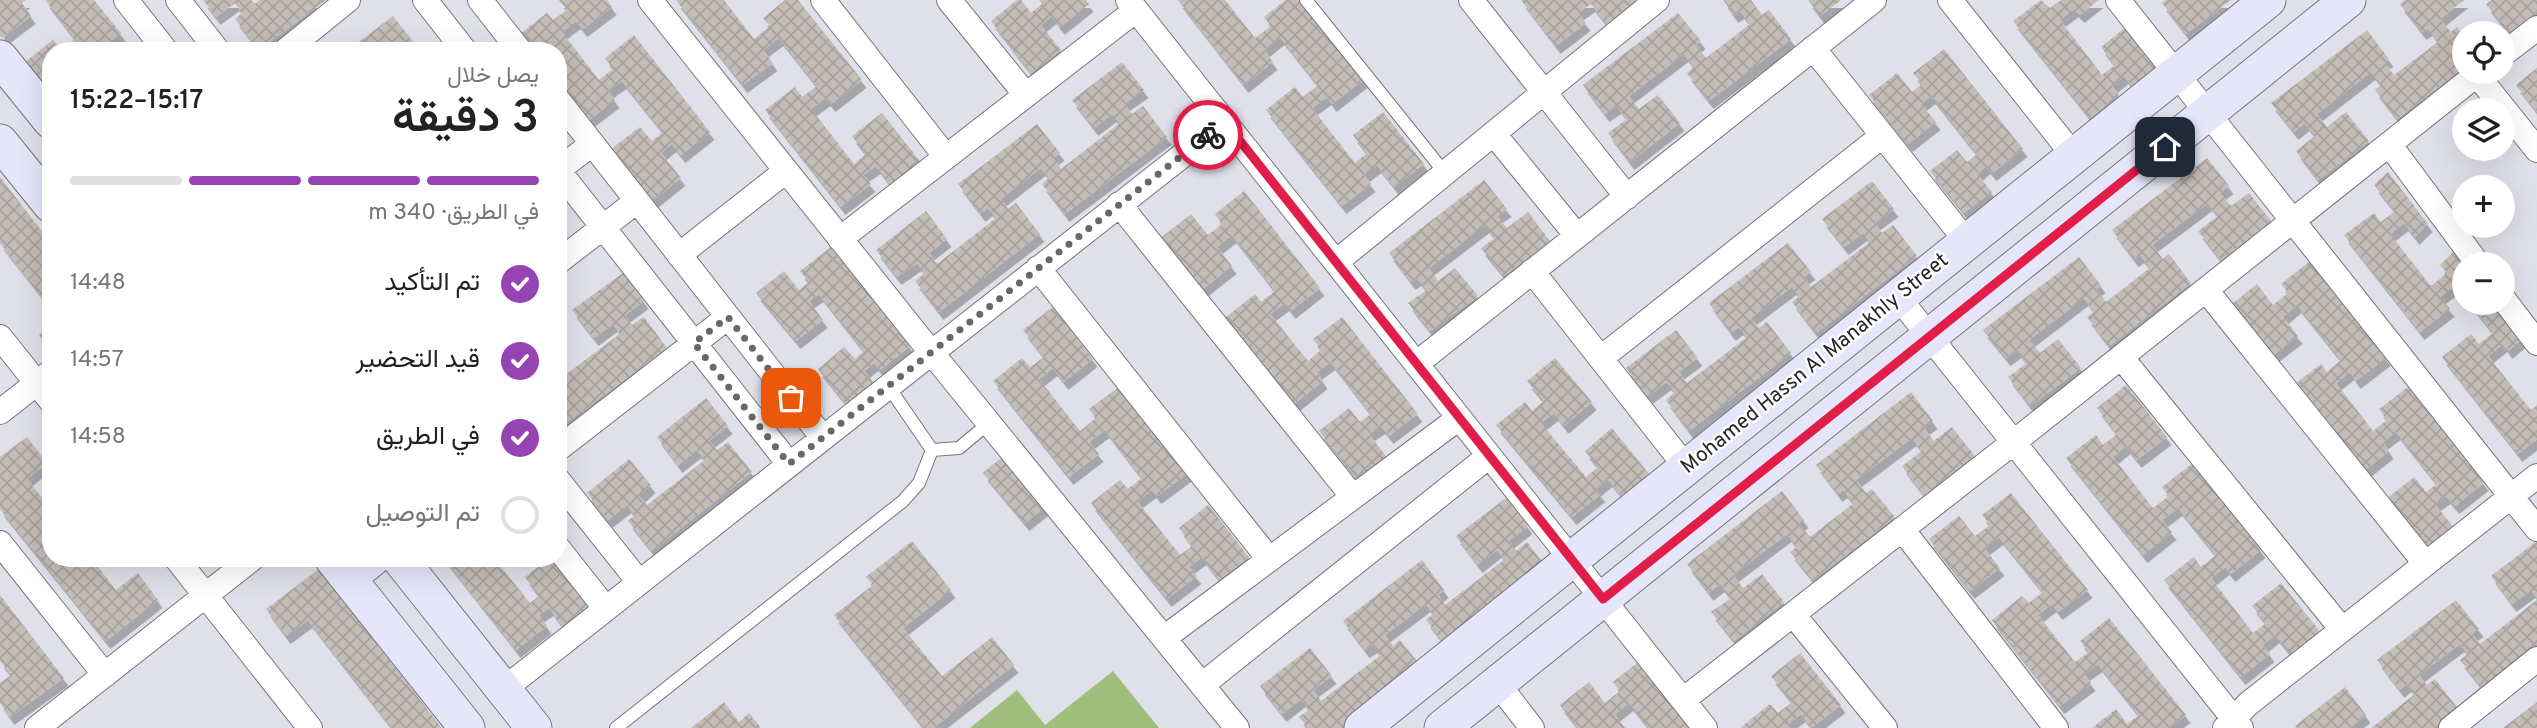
<!DOCTYPE html>
<html lang="ar">
<head>
<meta charset="utf-8">
<style>
	body { margin:0; font-family:Overpass,Vazirmatn,sans-serif; background:#f2f2f2; color:#222; direction:rtl; height:100vh; display:flex; flex-direction:column; font-size:26px; white-space:nowrap }
	* { box-sizing:border-box; margin:0 }
	p { font-size:23px; color:#767676 }
	.icon { flex:none; width:38px; height:38px; fill:none; stroke:currentColor; stroke-width:2; stroke-linecap:round; stroke-linejoin:round }
	.map { position:relative; flex:1; overflow:hidden; direction:ltr }
	.side { position:absolute; left:42px; top:42px; width:525px; height:525px; display:flex; flex-direction:column; background:#fff; border-radius:28px; box-shadow:0 7px 28px #0002; direction:rtl }
	.side>* { flex:none }
	.fabs { position:absolute; left:2452px; top:21px; display:grid; gap:14px }
	.fabs a { display:grid; place-items:center; width:63px; height:63px; border-radius:50%; background:#fff; box-shadow:0 7px 28px #0002; font-size:35px }
	.pin { position:absolute; display:grid; place-items:center; width:60px; height:60px; color:#fff; margin:-30px; border-radius:14px; box-shadow:0 4px 10px #0006 }
	.courier { position:absolute; display:grid; place-items:center; width:70px; height:70px; margin:-35px; border:5px solid #e11d48; border-radius:50%; background:#fff; color:#222; box-shadow:0 2px 9px #0007 }
	.summary em { font-style:normal; font-weight:600 }
	.summary div { display:flex; flex-direction:column-reverse }
	.summary { display:flex; align-items:center; justify-content:space-between; height:119px; padding:0 28px }
	h1 { font-size:46px; font-weight:600; line-height:52px }
	.bar { display:grid; grid-template-columns:repeat(4,1fr); gap:10px 7px; align-content:center; height:84px; padding:0 28px }
	.bar i { height:9px; border-radius:5px; background:#e0e0e0 }
	.bar .on { background:#9644b3 }
	.bar p { grid-column:span 4 }
	ol { padding:0 28px; list-style:none }
	li { display:flex; align-items:center; gap:21px; height:77px }
	li p { margin-inline-start:auto }
	li .icon { padding:7px; border-radius:50%; background:#9644b3; color:#fff; stroke-width:4 }
	li:last-child { color:#767676 }
	li i { width:38px; height:38px; border:4px solid #e0e0e0; border-radius:50% }
	.map>svg:first-child { display:block }
	.pitch { fill:#a0be7b }
	.building { fill:url(#building-cross-hatch); filter:url(#shadow) }
	.lines { fill:none; stroke-linecap:round; stroke-linejoin:round }
	.lane-casing { stroke:#74757c; stroke-width:14 }
	.street-casing { stroke:#74757c; stroke-width:26 }
	.secondary-casing { stroke:#74757c; stroke-width:37 }
	.lane { stroke:#fff; stroke-width:12 }
	.street { stroke:#fff; stroke-width:24 }
	.secondary { stroke:#e6e6fb; stroke-width:35 }
	.done { stroke:#67676c; stroke-width:7; stroke-dasharray:0 12.6 }
	.route { stroke:#e11d48; stroke-width:9 }
	.labels { text-anchor:middle; dominant-baseline:central; stroke-width:5; stroke-linejoin:round; paint-order:stroke }
	.street-label { font-size:21px; fill:#262629; stroke:#fff }
</style>
</head>
<body>
<div class="map">
<svg width="2537" height="728" viewBox="0 0 2537 728">
	<defs>
		<pattern id="building-cross-hatch" width="8" height="8" patternUnits="userSpaceOnUse" patternTransform="scale(1.75)"><rect width="8" height="8" fill="#c4bcb7"/><path d="M0 0l8 8M0 8l8-8" fill="none" stroke="#a8a19d"/></pattern>
		<filter id="shadow"><feDropShadow dx="4.5" dy="8" stdDeviation="0" flood-color="#0004"/></filter>
	</defs>
	<rect width="100%" height="100%" fill="#dfe0e9"/>
	<!-- pitch -->
	<path class="pitch" d="M1113,671L1159,728H970L1017,690L1045,725Z"/>
	<!-- building -->
	<path class="building" d="M0,0H26L22,3L31,16L2,38L0,36Z
		M45,0H94L121,33L98,51H51V98L24,63L53,40L61,50L75,39Z
		M203,0H251L255,4L260,0H326L259,50L235,19L242,13L235,3L216,17Z
		M559,0H607L612,7L583,29L576,21L562,32L599,80L613,69L605,58L634,35L710,132L681,155L672,144L661,153L681,178L652,201L611,149L640,127L652,141L663,132L622,81L608,91L615,100L585,123L558,90V51H527L516,37L547,13L553,20L567,10Z
		M676,0H724L754,39L770,26L763,18L785,0H798L862,80L831,104L826,98L811,109L854,164L866,154L852,136L882,113L923,165L893,188L876,166L863,175L871,184L841,207L765,110L795,87L802,97L817,86L779,38L763,50L773,63L743,85Z
		M1017,0H1021L1031,13L1042,4L1039,0H1086L1089,4L1060,27L1052,16L1041,25L1061,50L1031,73L991,21Z
		M1178,0H1225L1255,38L1271,26L1264,17L1286,0H1300L1363,80L1332,104L1327,97L1312,108L1355,163L1367,153L1353,135L1383,112L1424,164L1394,187L1377,165L1364,175L1371,184L1342,206L1266,110L1295,87L1303,97L1318,85L1280,37L1264,50L1273,62L1244,85Z
		M1521,0H1635L1638,3L1608,26L1591,4L1578,13L1586,23L1556,46Z
		M1723,0H1751L1762,15L1769,10L1791,39L1709,101L1687,73L1694,67L1684,54L1629,96L1639,109L1658,95L1680,123L1630,162L1608,133L1627,119L1617,106L1605,114L1583,85L1678,13L1701,41L1696,45L1706,58L1750,24L1740,11L1734,15Z
		M1808,0H1841L1820,16Z
		M2041,0L2050,8L2061,0H2099L2080,15L2074,9L2060,20L2102,75L2115,65L2101,47L2130,24L2171,76L2142,99L2124,76L2112,86L2119,95L2090,118L2013,21Z
		M2166,0H2231L2186,34L2162,3Z
		M2405,0H2464L2440,19L2451,32L2457,27L2464,37V67L2397,119L2375,90L2381,85L2371,72L2317,114L2327,127L2346,112L2369,141L2318,180L2296,151L2315,136L2305,123L2294,132L2271,103L2367,30L2389,59L2384,62L2394,75L2438,42L2428,28L2422,32L2400,4Z
		M2492,0H2537V11L2509,33L2486,4Z
		M393,16L415,44L406,51H347Z
		M1944,49L2023,149L1992,173L1986,166L1977,174L1992,192L1964,213L1930,171L1957,150L1967,162L1977,154L1931,96L1921,104L1936,122L1908,144L1869,95L1897,73L1912,92L1922,84L1913,73Z
		M1122,62L1144,90L1124,104L1132,114L1143,106L1167,137L1065,214L1042,184L1049,178L1041,168L1001,199L1008,209L1016,203L1040,234L939,312L915,281L925,273L917,263L897,277L876,250L926,211L947,239L929,253L937,264L996,218L988,208L981,214L958,184L1037,124L1060,153L1053,158L1061,169L1120,123L1112,114L1094,128L1072,100Z
		M2537,68V112L2516,85Z
		M2207,158L2229,186L2220,193L2231,206L2249,193L2271,221L2221,260L2198,231L2218,216L2208,203L2152,245L2163,259L2169,254L2191,283L2109,346L2087,317L2094,312L2084,298L2029,340L2040,353L2058,339L2081,368L2030,406L2008,377L2027,363L2017,350L2006,358L1983,330L2079,257L2101,285L2096,289L2106,302L2150,268L2140,255L2134,259L2112,230Z
		M2388,172L2428,224L2415,237L2404,223L2390,234L2431,286L2447,273L2440,265L2454,251L2464,263V295L2456,285L2440,297L2450,309L2420,332L2344,235L2374,213L2381,222L2395,211L2374,185Z
		M0,177L51,243V308L0,243Z
		M1484,180L1507,209L1497,216L1507,228L1528,212L1550,241L1504,276L1481,248L1495,238L1485,225L1429,268L1438,281L1455,268L1478,296L1430,331L1408,303L1427,290L1417,278L1411,282L1389,253Z
		M1872,181L1894,209L1875,223L1882,233L1893,225L1917,256L1816,333L1792,302L1799,296L1792,287L1751,318L1759,328L1767,322L1791,353L1689,431L1666,400L1675,392L1667,382L1648,396L1626,368L1676,330L1698,358L1679,372L1687,383L1747,337L1739,327L1731,333L1709,303L1788,243L1811,272L1804,277L1811,287L1870,242L1863,233L1844,247L1822,219Z
		M1244,191L1320,288L1291,311L1285,303L1270,314L1308,361L1321,350L1313,339L1342,317L1418,414L1389,436L1381,426L1369,434L1389,460L1360,482L1319,431L1349,408L1360,422L1371,414L1331,362L1317,372L1323,381L1293,405L1225,318L1255,294L1261,302L1275,291L1232,235L1217,247L1232,266L1203,289L1162,237L1191,214L1208,235L1222,224L1215,214Z
		M831,247L910,346L880,370L874,363L864,371L879,389L852,411L818,369L844,347L855,359L864,351L819,294L809,301L823,320L796,341L756,293L784,271L799,290L809,282L800,271Z
		M2310,261L2386,358L2356,381L2350,372L2336,383L2373,431L2387,420L2379,409L2408,387L2484,483L2455,506L2446,496L2435,504L2455,529L2426,552L2385,500L2414,477L2426,492L2437,484L2396,432L2383,442L2389,451L2359,475L2290,388L2321,364L2327,372L2341,360L2297,305L2283,317L2298,336L2268,359L2228,307L2257,284L2273,305L2288,293L2281,284Z
		M623,273L644,301L625,315L632,325L644,317L667,348L565,424L558,415V375L561,378L620,334L613,324L594,338L572,310Z
		M2470,303H2495L2523,338L2508,351L2503,344L2488,356L2531,410L2537,405V439L2518,454L2442,357L2471,334L2479,344L2493,333Z
		M1053,307L1093,359L1064,382L1053,368L1039,379L1080,431L1096,418L1089,409L1120,386L1188,473L1157,496L1152,490L1137,501L1180,555L1192,546L1179,528L1208,505L1249,557L1219,580L1202,557L1189,567L1197,576L1167,599L1091,503L1120,480L1128,489L1142,478L1105,430L1089,442L1099,454L1069,477L993,381L1022,358L1030,367L1044,357L1023,330Z
		M51,326V351L39,335Z
		M1555,358L1592,402L1564,426L1554,413L1541,423L1586,477L1598,467L1585,451L1612,428L1649,474L1622,497L1608,479L1596,489L1601,494L1572,517L1496,425L1525,402L1532,411L1544,401L1527,381Z
		M2126,385L2167,437L2137,460L2126,446L2113,457L2153,508L2169,496L2162,487L2193,463L2261,550L2231,574L2225,567L2211,578L2253,633L2266,623L2252,606L2281,583L2322,634L2293,657L2275,635L2263,645L2270,654L2241,677L2164,580L2194,557L2201,567L2216,555L2178,508L2162,520L2172,532L2143,555L2066,458L2096,435L2103,445L2117,434L2097,408Z
		M1911,392L1933,421L1924,428L1934,441L1952,427L1975,456L1924,495L1902,466L1922,451L1912,438L1856,480L1866,493L1872,489L1895,517L1813,580L1790,552L1797,547L1787,534L1733,575L1743,588L1762,574L1784,602L1734,641L1711,612L1731,598L1720,584L1709,593L1687,564L1782,491L1804,520L1799,524L1810,537L1854,503L1843,490L1838,494L1816,465Z
		M706,398L728,426L709,441L717,450L728,442L752,472L652,551L628,521L635,515L627,505L608,520L587,493L629,459L651,485L639,496L647,505L705,460L697,450L678,465L657,437Z
		M27,437L47,463L27,479L51,509V558H91L116,590L138,573L158,600L106,641L0,509V457Z
		M1002,457L1045,507L1025,523L983,473Z
		M2011,493L2088,590L2058,612L2052,604L2038,615L2075,662L2089,652L2080,641L2109,618L2186,715L2169,728H2092L2116,709L2127,724L2139,715L2098,664L2084,674L2091,683L2060,706L1992,620L2022,596L2029,603L2043,592L1999,537L1984,548L2000,568L1970,591L1929,539L1959,516L1975,536L1990,525L1982,515Z
		M1506,498L1528,526L1509,541L1516,551L1527,542L1551,573L1450,651L1426,620L1433,614L1426,604L1385,635L1393,646L1400,640L1425,671L1350,728H1308L1299,717L1309,710L1301,699L1282,714L1260,686L1310,648L1332,676L1313,690L1321,701L1381,655L1373,645L1365,650L1343,621L1422,560L1444,590L1438,595L1445,605L1504,560L1497,550L1478,565L1456,536Z
		M912,541L951,590L903,628L942,676L992,637L1014,665L933,728H924L834,615L873,585L866,577Z
		M2537,541V598L2531,590L2512,604L2491,576Z
		M444,558H494L530,603L539,596L525,577L549,558H555L591,605L563,627L549,608L539,615L547,626L516,650Z
		M319,569L442,728H392L308,620L286,636L266,609Z
		M0,595L64,678L10,717L0,703V683L11,675L0,661Z
		M2456,600L2479,629L2472,634L2480,644L2537,600V650L2484,690L2460,660L2468,654L2460,644L2419,675L2427,685L2435,679L2459,710L2436,728H2371L2415,694L2407,684L2400,690L2377,660Z
		M1800,653L1841,705L1811,728L1801,714L1787,725L1790,728H1742L1741,727L1770,704L1778,713L1792,702L1771,676Z
		M1642,659L1696,728H1649L1629,703L1615,714L1625,728H1578L1560,705L1589,682L1605,703L1620,691L1613,682Z
		M2345,687L2366,715L2349,728H2297L2295,726Z
		M724,702L739,722L749,713L761,728H691Z
		M2537,702V728H2503Z"/>
	<g class="lines">
		<defs>
			<path id="lane" d="M1306,0L1445,173
				M888,386L932,450
				M932,450L959,448L989,423
				M616,728L903,501L919,483L932,450"/>
			<path id="street" d="M126,0L166,51
				M178,0L218,51
				M425,0L465,51
				M480,0L520,51
				M650,0L918,336L1237,728
				M823,0L946,157
				M949,0L1026,95
				M1128,0L1705,728
				M1471,0L1627,197
				M1950,0L2074,156
				M2118,0L2537,529
				M1813,48L1967,242
				M285,51L348,0
				M2502,55L2537,28
				M2477,75L2537,150
				M558,100L823,438
				M1494,134L1577,236
				M2389,144L2478,264
				M558,170L789,464
				M558,170L592,144
				M1119,204L1353,497
				M840,239L1136,10
				M679,255L786,171
				M558,262L637,201
				M1336,262L1657,0
				M1038,268L1269,559
				M1532,271L1686,467
				M2206,290L2425,563
				M1898,297L2241,728
				M2502,297L2537,343
				M0,337L51,401
				M2121,357L2341,628
				M1601,358L1882,136
				M1416,364L1874,0
				M0,412L51,372
				M558,449L728,317
				M558,480L639,582
				M1902,529L2056,728
				M0,543L105,675
				M558,548L606,609
				M176,558L310,728
				M1793,614L1885,728
				M1164,638L1459,418
				M1498,684L1532,728
				M1202,685L1489,456
				M504,689L1225,122
				M1683,700L2014,442L2480,72
				M37,728L253,558
				M2225,728L2248,704L2537,476
				M2451,728L2537,659"/>
			<path id="secondary" d="M0,58L51,121
				M0,142L51,205
				M332,558L467,728
				M399,558L534,728
				M348,578L373,558
				M1362,728L2268,0
				M1442,728L2348,0"/>
		</defs>
		<!-- lane casing -->
		<use href="#lane" class="lane-casing"/>
		<!-- street casing -->
		<use href="#street" class="street-casing"/>
		<!-- secondary casing -->
		<use href="#secondary" class="secondary-casing"/>
		<!-- lane -->
		<use href="#lane" class="lane"/>
		<!-- street -->
		<use href="#street" class="street"/>
		<!-- secondary -->
		<use href="#secondary" class="secondary"/>
	</g>
	<g class="lines">
		<!-- done -->
		<path class="done" d="M791,398L728,317L694,343L789,464L1208,135"/>
		<!-- route -->
		<path class="route" d="M1208,135L1225,122L1603,599L2165,147"/>
	</g>
	<g class="labels">
		<!-- street labels -->
		<g class="street-label">
			<text transform="translate(1815 364) rotate(-39)">Mohamed Hassn Al Manakhly Street</text>
		</g>
	</g>
</svg>
<div class="fabs">
<a><svg class="icon" aria-label="locate" viewBox="0 0 24 24"><circle cx="12" cy="12" r="6"/><path d="M12 2v4M12 18v4M2 12h4M18 12h4"/></svg></a>
<a><svg class="icon" aria-label="layers" viewBox="0 0 24 24"><path d="M12 4l9 5-9 5-9-5zM3 14l9 5 9-5"/></svg></a>
<a>+</a>
<a>−</a>
</div>
<div class="pin" style="left:791px;top:398px;background:#ea580c"><svg class="icon" aria-label="bag" viewBox="0 0 24 24"><path d="M5 8h14l-1 12H6zM9 8a3 3 0 0 1 6 0"/></svg></div>
<div class="pin" style="left:2165px;top:147px;background:#1f2937"><svg class="icon" aria-label="home" viewBox="0 0 24 24"><path d="M3 11l9-7 9 7M6 9v11h12V9"/></svg></div>
<div class="courier" style="left:1208px;top:135px"><svg class="icon" aria-label="bike" viewBox="0 0 24 24"><circle cx="6" cy="16" r="4"/><circle cx="18" cy="16" r="4"/><path d="M6 16l4-8h5l3 8M10 8l3 8H6M13 5h3"/></svg></div>
<section class="side">
<div class="summary"><div><h1>3 دقيقة</h1><p>يصل خلال</p></div><em>15:17–15:22</em></div>
<div class="bar"><i class="on"></i><i class="on"></i><i class="on"></i><i></i><p>في الطريق · 340 m</p></div>
<ol>
<li><svg class="icon" aria-label="check" viewBox="0 0 24 24"><path d="M5 12l5 5 9-10"/></svg>تم التأكيد<p>14:48</p></li>
<li><svg class="icon" aria-label="check" viewBox="0 0 24 24"><path d="M5 12l5 5 9-10"/></svg>قيد التحضير<p>14:57</p></li>
<li><svg class="icon" aria-label="check" viewBox="0 0 24 24"><path d="M5 12l5 5 9-10"/></svg>في الطريق<p>14:58</p></li>
<li><i></i>تم التوصيل</li>
</ol>
</section>
</div>
</body>
</html>
